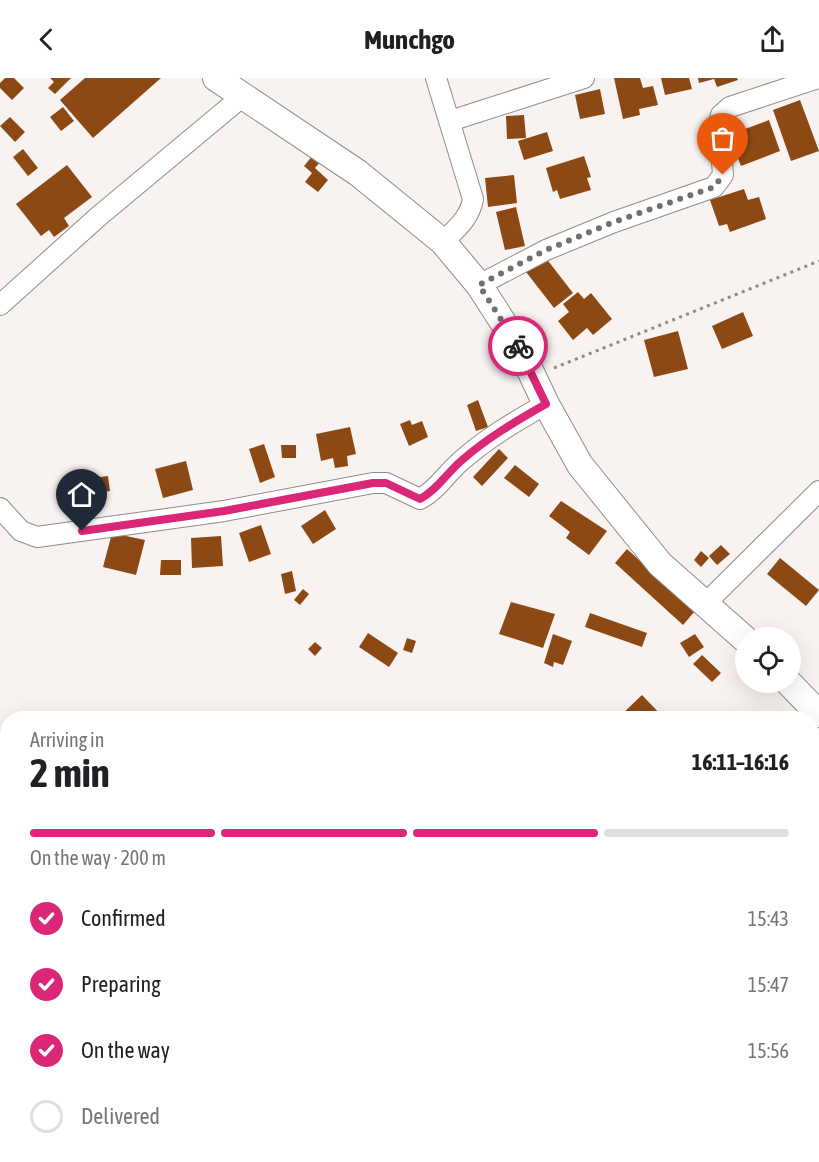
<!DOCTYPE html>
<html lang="en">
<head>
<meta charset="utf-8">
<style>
	body { margin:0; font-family:"Asap Condensed",sans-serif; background:#f6f6f6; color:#202124; height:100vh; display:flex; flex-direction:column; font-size:22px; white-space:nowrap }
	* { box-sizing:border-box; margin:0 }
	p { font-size:20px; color:#757577 }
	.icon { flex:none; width:33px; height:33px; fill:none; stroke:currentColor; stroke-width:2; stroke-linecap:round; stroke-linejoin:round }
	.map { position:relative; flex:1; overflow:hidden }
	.sheet { position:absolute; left:0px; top:633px; width:819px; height:452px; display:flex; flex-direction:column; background:#fff; border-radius:24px 24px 0 0; box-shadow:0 6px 24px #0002 }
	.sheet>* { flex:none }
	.fabs { position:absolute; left:735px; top:549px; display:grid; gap:12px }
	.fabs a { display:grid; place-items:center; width:66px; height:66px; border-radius:50%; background:#fff; box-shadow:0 6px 24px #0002; font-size:30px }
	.pin { position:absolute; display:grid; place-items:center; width:51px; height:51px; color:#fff; margin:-62px -26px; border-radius:50% 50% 50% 0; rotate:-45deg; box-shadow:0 0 6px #0007 }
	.pin .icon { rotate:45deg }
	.courier { position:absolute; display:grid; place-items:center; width:60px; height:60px; margin:-30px; border:4px solid #db2777; border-radius:50%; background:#fff; color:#222; box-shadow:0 2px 8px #0007 }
	.head em { font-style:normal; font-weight:700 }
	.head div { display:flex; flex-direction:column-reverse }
	.head { display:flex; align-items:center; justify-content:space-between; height:102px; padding:0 30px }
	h1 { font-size:39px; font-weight:700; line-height:45px }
	.bar { display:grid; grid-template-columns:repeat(4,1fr); gap:9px 6px; align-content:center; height:72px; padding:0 30px }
	.bar i { height:8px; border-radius:4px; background:#e0e0e0 }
	.bar .on { background:#db2777 }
	.bar p { grid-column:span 4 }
	ol { padding:0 30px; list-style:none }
	li { display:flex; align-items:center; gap:18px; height:66px }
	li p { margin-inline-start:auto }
	li .icon { padding:6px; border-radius:50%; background:#db2777; color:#fff; stroke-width:4 }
	li:last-child { color:#757577 }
	li i { width:33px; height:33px; border:3px solid #e0e0e0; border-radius:50% }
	header { display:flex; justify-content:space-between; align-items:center; height:78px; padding:0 30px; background:#fff; font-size:27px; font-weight:700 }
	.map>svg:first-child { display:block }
	.building { fill:#8d4914 }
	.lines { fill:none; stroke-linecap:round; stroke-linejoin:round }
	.minor-casing { stroke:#908c8a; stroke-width:22 }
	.tertiary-casing { stroke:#908c8a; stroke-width:28 }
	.path { stroke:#8e8b8a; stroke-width:3; stroke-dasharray:3 4.5; stroke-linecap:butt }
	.minor { stroke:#fff; stroke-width:20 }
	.tertiary { stroke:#fff; stroke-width:26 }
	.done { stroke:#73706f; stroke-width:6; stroke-dasharray:0 10.8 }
	.route { stroke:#db2777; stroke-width:8 }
</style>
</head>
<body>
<header><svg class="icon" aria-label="back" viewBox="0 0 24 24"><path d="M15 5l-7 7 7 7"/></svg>Munchgo<svg class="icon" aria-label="share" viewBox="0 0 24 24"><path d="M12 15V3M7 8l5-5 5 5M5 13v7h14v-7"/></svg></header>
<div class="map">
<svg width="819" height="1084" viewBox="0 0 819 1084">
	<rect width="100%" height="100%" fill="#f8f3f1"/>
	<!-- building -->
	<path class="building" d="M5,0H14L24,10L12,22L0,10V5Z
		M50,0H71L55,16L48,10L54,4Z
		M85,0H161L93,60L60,22Z
		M614,0H640L643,10L653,8L658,27L639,31L640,37L623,41Z
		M661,0H689L692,11L665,17Z
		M698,0H737L738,2L717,9L714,1L699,5Z
		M600,11L605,36L580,41L575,17Z
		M800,22L819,73L791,83L773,32Z
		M63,29L74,43L61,53L50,39Z
		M524,37L526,60L507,61L506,38Z
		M10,39L25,54L15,64L0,48Z
		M769,42L780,73L741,88L729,57Z
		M547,54L553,73L524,82L518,63Z
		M23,71L38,90L28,98L13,79Z
		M314,76L321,83L315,90L328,102L318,114L305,104L312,95L304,88Z
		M584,78L591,99L587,100L591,112L560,121L557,112L553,114L546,90Z
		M67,87L92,119L64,140L69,148L54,159L49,152L41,158L16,126Z
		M514,97L517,125L488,129L485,100Z
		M744,111L748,122L759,119L766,141L730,154L727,146L719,148L710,122Z
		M516,129L525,168L505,172L496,134Z
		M542,175L573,215L554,230L523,190Z
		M578,214L584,221L591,215L612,241L593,257L587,250L573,262L558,243L569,234L563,226Z
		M743,234L753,258L722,271L712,248Z
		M678,253L688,291L654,299L644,262Z
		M478,322L488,349L476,353L467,327Z
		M410,342L412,347L422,343L428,359L409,368L400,346Z
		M350,349L356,376L347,378L348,388L335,390L333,380L321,383L316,356Z
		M264,366L275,399L260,405L249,371Z
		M281,367H296V380H282Z
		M499,371L508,380L482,408L473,399Z
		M186,383L193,412L163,420L155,391Z
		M515,387L539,406L529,419L504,400Z
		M108,398L110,413L87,416L85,401Z
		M561,423L607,453L589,477L566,460L570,454L549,438Z
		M325,432L336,451L313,466L301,448Z
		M261,447L271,476L249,484L239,455Z
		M112,455L145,462L136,497L103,489Z
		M221,458L223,488L192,490L191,460Z
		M721,467L730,476L717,487L709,478Z
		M627,471L695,533L683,547L615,485Z
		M701,473L709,480L701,489L694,482Z
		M780,480L819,512L806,528L767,496Z
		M161,482H181V497H160Z
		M292,493L296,513L285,516L281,496Z
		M303,511L309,516L300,527L294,522Z
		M511,524L555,536L543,570L499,556Z
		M590,535L647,555L642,569L585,549Z
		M368,555L398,575L389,589L359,569Z
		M553,556L572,563L563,587L554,584L553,589L544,585Z
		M695,556L704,569L689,579L680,565Z
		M407,560L416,563L412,575L403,572Z
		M315,564L322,570L315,578L308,571Z
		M702,577L721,595L712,604L693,586Z
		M642,617L664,640H618Z
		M815,1013L819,1014V1036L812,1033Z
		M95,1077H125L123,1084H104L94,1081Z"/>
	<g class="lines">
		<defs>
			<path id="minor" d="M436,0L473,121C470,140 456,151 443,164
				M450,43L584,0
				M479,207L546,172L614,144L714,109L723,97L719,44L721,37L730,29L818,0
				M0,227L99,138L243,18
				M0,430L21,453L37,459L224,433L373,405H386L420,421C437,412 447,395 461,383C487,360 516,343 546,326
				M705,526L819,413
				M0,946L8,950
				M194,1077L203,1084"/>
			<path id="tertiary" d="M216,0L358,95L443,164L479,207L519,269L546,326L580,387L660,486L746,562
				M788,604L819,636
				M812,893L819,886
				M676,1084L677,1077"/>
		</defs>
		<!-- minor casing -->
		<use href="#minor" class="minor-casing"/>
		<!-- tertiary casing -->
		<use href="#tertiary" class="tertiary-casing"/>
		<!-- path -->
		<path class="path" d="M554,290L819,183"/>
		<!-- minor -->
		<use href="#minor" class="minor"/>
		<!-- tertiary -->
		<use href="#tertiary" class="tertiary"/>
	</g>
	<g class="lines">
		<!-- done -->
		<path class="done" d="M518,268L479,207L546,172L614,144L714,109L723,97"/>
		<!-- route -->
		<path class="route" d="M82,453L224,433L373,405H386L420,421C437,412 447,395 461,383C487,360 516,343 546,326L518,268"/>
	</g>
</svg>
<div class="fabs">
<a><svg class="icon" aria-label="locate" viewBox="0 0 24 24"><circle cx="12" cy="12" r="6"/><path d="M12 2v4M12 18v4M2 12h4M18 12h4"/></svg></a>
</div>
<div class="pin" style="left:723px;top:97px;background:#ea580c"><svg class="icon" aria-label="bag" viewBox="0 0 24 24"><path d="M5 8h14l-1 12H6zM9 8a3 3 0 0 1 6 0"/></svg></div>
<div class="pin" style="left:82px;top:453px;background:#1f2937"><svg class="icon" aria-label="home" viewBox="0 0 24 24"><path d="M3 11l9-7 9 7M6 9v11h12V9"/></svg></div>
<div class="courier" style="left:518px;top:268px"><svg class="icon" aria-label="bike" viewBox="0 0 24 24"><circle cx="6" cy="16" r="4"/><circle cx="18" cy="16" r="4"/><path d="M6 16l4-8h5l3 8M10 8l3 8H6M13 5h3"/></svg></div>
<section class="sheet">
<div class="head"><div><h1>2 min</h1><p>Arriving in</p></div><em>16:11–16:16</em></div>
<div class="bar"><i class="on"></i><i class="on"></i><i class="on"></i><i></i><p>On the way · 200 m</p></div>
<ol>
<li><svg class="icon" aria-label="check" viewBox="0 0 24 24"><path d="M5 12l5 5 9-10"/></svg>Confirmed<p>15:43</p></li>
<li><svg class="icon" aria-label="check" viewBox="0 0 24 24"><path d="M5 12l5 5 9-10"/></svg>Preparing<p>15:47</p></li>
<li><svg class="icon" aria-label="check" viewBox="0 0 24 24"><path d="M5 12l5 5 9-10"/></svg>On the way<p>15:56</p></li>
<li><i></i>Delivered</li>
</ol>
</section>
</div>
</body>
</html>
